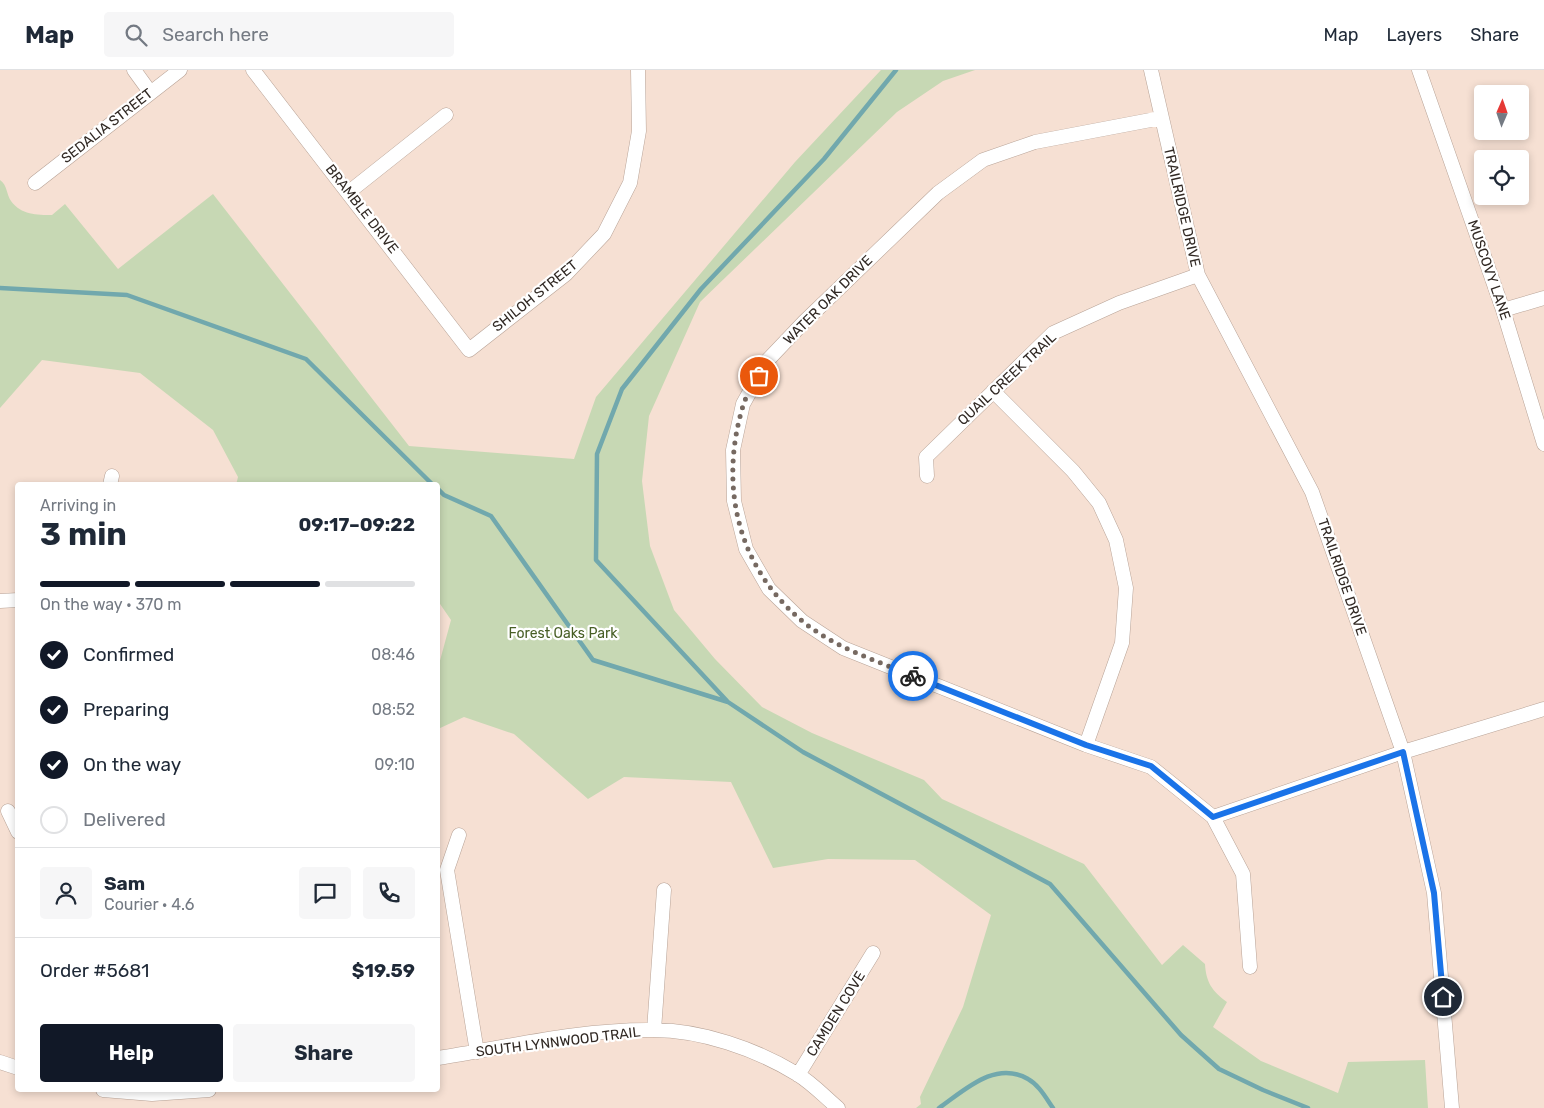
<!DOCTYPE html>
<html lang="en">
<head>
<meta charset="utf-8">
<style>
	body { margin:0; font-family:Rubik,sans-serif; background:#f6f6f7; color:#1f2937; height:100vh; display:flex; flex-direction:column; font-size:19px; white-space:nowrap }
	* { box-sizing:border-box; margin:0 }
	p { font-size:16px; color:#747a83 }
	.icon { flex:none; width:28px; height:28px; fill:none; stroke:currentColor; stroke-width:2; stroke-linecap:round; stroke-linejoin:round }
	.map { position:relative; flex:1; overflow:hidden }
	.panel { position:absolute; left:15px; top:412px; width:425px; height:610px; display:flex; flex-direction:column; background:#fff; border-radius:5px; box-shadow:0 2px 8px #0003 }
	.panel>* { flex:none }
	.needle { width:32px; rotate:2deg }
	.controls { position:absolute; left:1474px; top:15px; display:grid; gap:10px }
	.controls a { display:grid; place-items:center; width:55px; height:55px; border-radius:5px; background:#fff; box-shadow:0 2px 8px #0003; font-size:25px }
	.pin { position:absolute; display:grid; place-items:center; width:42px; height:42px; color:#fff; margin:-21px; border:2px solid #fff; border-radius:50%; box-shadow:0 1px 5px #0007 }
	.courier { position:absolute; display:grid; place-items:center; width:50px; height:50px; margin:-25px; border:4px solid #1a73e8; border-radius:50%; background:#fff; color:#222; box-shadow:0 1px 6px #0007 }
	.head em { font-style:normal; font-weight:700 }
	.head div { display:flex; flex-direction:column-reverse }
	.head { display:flex; align-items:center; justify-content:space-between; height:85px; padding:0 25px }
	h1 { font-size:32px; font-weight:700; line-height:38px }
	.bar { display:grid; grid-template-columns:repeat(4,1fr); gap:8px 5px; align-content:center; height:60px; padding:0 25px }
	.bar i { height:6px; border-radius:4px; background:#e0e1e3 }
	.bar .active { background:#111827 }
	.bar p { grid-column:span 4 }
	.line { display:flex; align-items:center; gap:12px; padding:0 25px; border-top:1px solid #e0e1e3 }
	.line div { flex:1 }
	.round { display:grid; place-items:center; flex:none; width:52px; height:52px; border-radius:5px; background:#f6f6f7 }
	ol { padding:0 25px; list-style:none }
	li { display:flex; align-items:center; gap:15px; height:55px }
	li p { margin-inline-start:auto }
	li .icon { padding:5px; border-radius:50%; background:#111827; color:#fff; stroke-width:4 }
	li:last-child { color:#747a83 }
	li i { width:28px; height:28px; border:2px solid #e0e1e3; border-radius:50% }
	.button { display:flex; gap:10px; margin-top:auto; padding:10px 25px }
	.button a { flex:1; height:58px; border-radius:5px; background:#111827; color:#fff; font-size:20px; font-weight:700; line-height:58px; text-align:center }
	.button a+a { background:#f6f6f7; color:#1f2937 }
	header { display:flex; align-items:center; gap:30px; box-sizing:border-box; height:70px; padding:0 25px; background:#fff; border-bottom:1px solid #e0e1e3 }
	header strong { font-size:24px }
	nav { display:flex; gap:28px; margin-inline-start:auto; font-size:18px }
	.search { width:350px; height:45px; background:#f6f6f7; display:flex; align-items:center; gap:12px; box-sizing:border-box; padding:0 18px; border-radius:5px; color:#747a83; font-size:19px }
	.map>svg:first-child { display:block }
	.green { fill:#c7d8b4 }
	.lines { fill:none; stroke-linecap:round; stroke-linejoin:round }
	.stream { stroke:#71a8ad; stroke-width:4.5 }
	.minor-casing { stroke:#b8a397; stroke-width:15 }
	.minor { stroke:#fff; stroke-width:14 }
	.done { stroke:#766961; stroke-width:5; stroke-dasharray:0 9 }
	.route { stroke:#1a73e8; stroke-width:6 }
	.labels { text-anchor:middle; dominant-baseline:central; stroke-width:4.5; stroke-linejoin:round; paint-order:stroke }
	.street-label { font-size:14px; fill:#312924; stroke:#fff }
	.park-label { font-size:14px; fill:#485f26; stroke:#fff }
</style>
</head>
<body>
<header>
<strong>Map</strong>
<div class="search"><svg class="icon" aria-label="search" viewBox="0 0 24 24"><circle cx="10" cy="10" r="6"/><path d="M15 15l6 6"/></svg>Search here</div>
<nav><a>Map</a><a>Layers</a><a>Share</a></nav>
</header>
<div class="map">
<svg width="1544" height="1038" viewBox="0 0 1544 1038">
	<rect width="100%" height="100%" fill="#f6e0d3"/>
	<!-- green -->
	<path class="green" d="M881,0H975L943,11L897,42L700,232L649,346L642,411L650,476L674,540L715,589L762,637L812,663L924,710L942,729L1084,794L1162,895L1183,875L1205,894C1206,912 1212,921 1227,932L1213,957L1261,991L1338,1023L1348,992L1425,990L1428,1038H916L921,1034L920,1027L963,937L991,845L915,790L828,789L773,798L731,712L624,707L588,729L514,664L464,647L438,659V598L451,550L438,531V415H236L238,407L213,360L140,303L42,290L0,338V110C8,116 6,124 11,131C21,145 37,145 52,145L65,134L118,199L213,124L409,376L574,389L596,327L795,92Z"/>
	<g class="lines">
		<!-- stream -->
		<path class="stream" d="M0,218L127,225L306,289L433,415
			M438,419L444,425L491,446L593,590L728,632L803,682L1050,814L1181,965L1219,999L1263,1020L1308,1038
			M727,631L596,490L597,384L622,319L701,219L824,89L896,0
			M939,1038C965,1020 995,990 1028,1009C1039,1015 1046,1028 1053,1038"/>
		<defs>
			<path id="minor" d="M134,0L150,22
				M253,0L469,280L566,204L604,164L630,113L639,61L638,0
				M1151,0L1198,205L1312,422L1403,682L1434,823L1452,1038
				M1419,0L1503,240L1544,374
				M1161,48L1035,72L983,90L938,123L804,252L767,291L743,334L733,380L734,431L746,479L769,519L802,551L843,578L1086,675L1151,697L1213,747L1243,804L1250,897
				M35,113L180,0
				M349,122L446,45
				M1503,240L1544,228
				M993,321L1073,401L1099,433L1116,470L1126,518L1122,573L1086,675
				M927,406L926,387L1053,263L1119,233L1198,205
				M110,415L112,406
				M0,531L18,530
				M8,741L18,762
				M1213,747L1403,682L1544,639
				M459,765L447,800L477,982
				M654,960L664,820
				M438,988C508,977 581,959 653,960C701,960 756,979 797,1004C812,1013 825,1027 838,1038
				M0,992L18,998
				M798,1005L873,883
				M103,1020L152,1024L209,1020"/>
		</defs>
		<!-- minor casing -->
		<use href="#minor" class="minor-casing"/>
		<!-- minor -->
		<use href="#minor" class="minor"/>
	</g>
	<g class="lines">
		<!-- done -->
		<path class="done" d="M759,306C754,315 746,325 743,336C719,415 737,496 801,550C833,577 875,590 913,606"/>
		<!-- route -->
		<path class="route" d="M913,606L1086,675L1151,696L1213,747L1403,682L1434,823L1443,927"/>
	</g>
	<g class="labels">
		<!-- street labels -->
		<g class="street-label">
			<text transform="translate(107 56) rotate(-38)">SEDALIA STREET</text>
			<text transform="translate(1182 137) rotate(77)">TRAILRIDGE DRIVE</text>
			<text transform="translate(362 139) rotate(52)">BRAMBLE DRIVE</text>
			<text transform="translate(1489 200) rotate(71)">MUSCOVY LANE</text>
			<text transform="translate(535 226) rotate(-39)">SHILOH STREET</text>
			<text transform="translate(828 230) rotate(-45)">WATER OAK DRIVE</text>
			<text transform="translate(1007 309) rotate(-43)">QUAIL CREEK TRAIL</text>
			<text transform="translate(1342 507) rotate(71)">TRAILRIDGE DRIVE</text>
			<text transform="translate(836 944) rotate(-58)">CAMDEN COVE</text>
			<text transform="translate(558 972) rotate(-7)">SOUTH LYNNWOOD TRAIL</text>
		</g>
		<!-- park labels -->
		<g class="park-label">
			<text x="563" y="563">Forest Oaks Park</text>
		</g>
	</g>
</svg>
<div class="controls">
<a><svg class="needle" viewBox="-14 -14 28 28"><path d="M0-13l5 13h-10z" fill="#e53935"/><path d="M0 13l5-13h-10z" fill="#747a83"/></svg></a>
<a><svg class="icon" aria-label="locate" viewBox="0 0 24 24"><circle cx="12" cy="12" r="6"/><path d="M12 2v4M12 18v4M2 12h4M18 12h4"/></svg></a>
</div>
<div class="pin" style="left:759px;top:306px;background:#ea580c"><svg class="icon" aria-label="bag" viewBox="0 0 24 24"><path d="M5 8h14l-1 12H6zM9 8a3 3 0 0 1 6 0"/></svg></div>
<div class="pin" style="left:1443px;top:927px;background:#1f2937"><svg class="icon" aria-label="home" viewBox="0 0 24 24"><path d="M3 11l9-7 9 7M6 9v11h12V9"/></svg></div>
<div class="courier" style="left:913px;top:606px"><svg class="icon" aria-label="bike" viewBox="0 0 24 24"><circle cx="6" cy="16" r="4"/><circle cx="18" cy="16" r="4"/><path d="M6 16l4-8h5l3 8M10 8l3 8H6M13 5h3"/></svg></div>
<section class="panel">
<div class="head"><div><h1>3 min</h1><p>Arriving in</p></div><em>09:17–09:22</em></div>
<div class="bar"><i class="active"></i><i class="active"></i><i class="active"></i><i></i><p>On the way · 370 m</p></div>
<ol>
<li><svg class="icon" aria-label="check" viewBox="0 0 24 24"><path d="M5 12l5 5 9-10"/></svg>Confirmed<p>08:46</p></li>
<li><svg class="icon" aria-label="check" viewBox="0 0 24 24"><path d="M5 12l5 5 9-10"/></svg>Preparing<p>08:52</p></li>
<li><svg class="icon" aria-label="check" viewBox="0 0 24 24"><path d="M5 12l5 5 9-10"/></svg>On the way<p>09:10</p></li>
<li><i></i>Delivered</li>
</ol>
<div class="line" style="height:90px"><a class="round"><svg class="icon" aria-label="person" viewBox="0 0 24 24"><circle cx="12" cy="8" r="4"/><path d="M4 21q1-7 8-7t8 7"/></svg></a><div><b>Sam</b><p>Courier · 4.6</p></div><a class="round"><svg class="icon" aria-label="chat" viewBox="0 0 24 24"><path d="M4 5h16v11H9l-5 4z"/></svg></a><a class="round"><svg class="icon" aria-label="phone" viewBox="0 0 24 24"><path d="M5 4h4l2 5-3 2q2 4 5 5l2-3 5 2v4C11 20 4 13 5 4z"/></svg></a></div>
<div class="line" style="height:65px"><div>Order #5681</div><b>$19.59</b></div>
<div class="button"><a>Help</a><a>Share</a></div>
</section>
</div>
</body>
</html>
